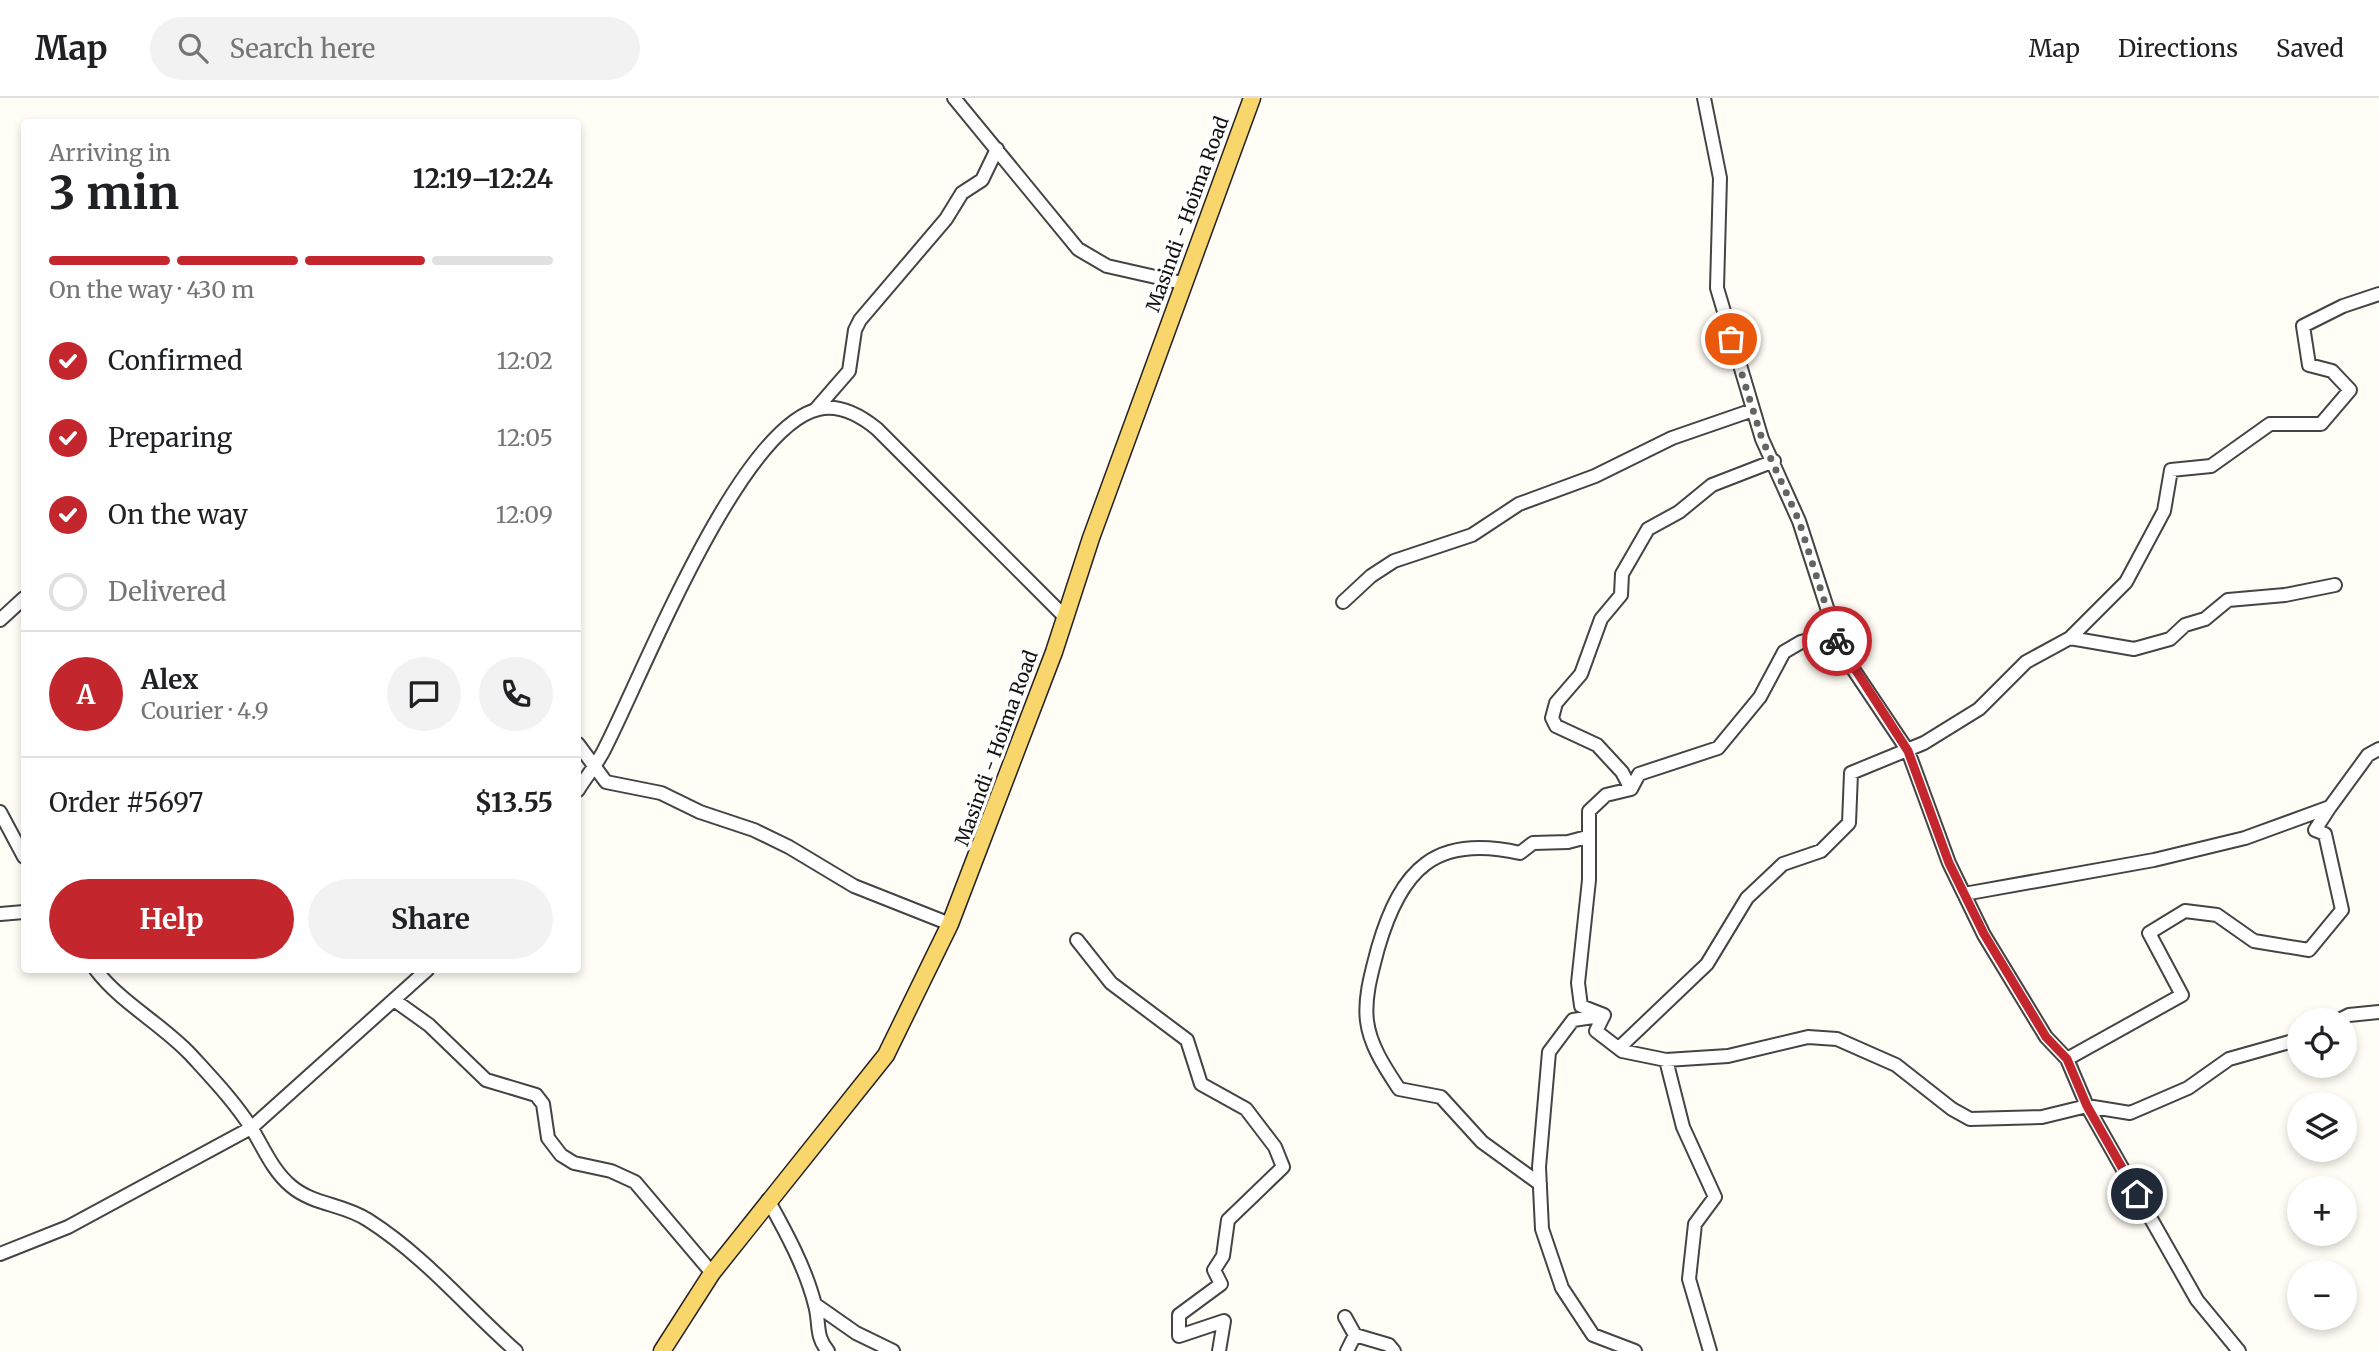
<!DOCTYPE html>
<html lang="en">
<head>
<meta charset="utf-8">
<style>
	body { margin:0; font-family:Merriweather,serif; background:#f2f2f2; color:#202124; height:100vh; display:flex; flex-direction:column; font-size:26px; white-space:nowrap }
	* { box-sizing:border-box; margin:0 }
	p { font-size:23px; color:#757577 }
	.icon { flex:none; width:38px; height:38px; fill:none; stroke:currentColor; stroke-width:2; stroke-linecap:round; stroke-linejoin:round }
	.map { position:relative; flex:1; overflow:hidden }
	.drawer { position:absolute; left:21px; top:21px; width:560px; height:854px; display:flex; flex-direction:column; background:#fff; border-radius:7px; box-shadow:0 4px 10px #0003 }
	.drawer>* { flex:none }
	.fabs { position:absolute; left:2287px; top:910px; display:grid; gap:14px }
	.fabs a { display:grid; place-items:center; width:70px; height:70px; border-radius:50%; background:#fff; box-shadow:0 4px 10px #0003; font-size:35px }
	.pin { position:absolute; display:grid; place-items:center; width:60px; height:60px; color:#fff; margin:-30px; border:4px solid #fff; border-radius:50%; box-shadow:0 2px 7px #0007 }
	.courier { position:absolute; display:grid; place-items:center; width:70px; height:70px; margin:-35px; border:5px solid #c4262e; border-radius:50%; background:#fff; color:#222; box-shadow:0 2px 9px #0007 }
	.head em { font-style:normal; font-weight:700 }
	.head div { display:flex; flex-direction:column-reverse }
	.head { display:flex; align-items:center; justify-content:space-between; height:119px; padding:0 28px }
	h1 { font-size:46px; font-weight:700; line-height:52px }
	.bar { display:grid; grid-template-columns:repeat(4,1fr); gap:10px 7px; align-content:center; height:84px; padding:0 28px }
	.bar i { height:9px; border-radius:5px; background:#e0e0e0 }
	.bar .on { background:#c4262e }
	.bar p { grid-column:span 4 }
	.line { display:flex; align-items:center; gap:18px; padding:0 28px; border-top:2px solid #e0e0e0 }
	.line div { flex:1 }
	.round { display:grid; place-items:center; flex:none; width:74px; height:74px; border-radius:37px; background:#f2f2f2 }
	ol { padding:0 28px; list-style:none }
	li { display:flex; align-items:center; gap:21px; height:77px }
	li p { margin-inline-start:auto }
	li .icon { padding:7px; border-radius:50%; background:#c4262e; color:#fff; stroke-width:4 }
	li:last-child { color:#757577 }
	li i { width:38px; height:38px; border:4px solid #e0e0e0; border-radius:50% }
	.action { display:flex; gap:14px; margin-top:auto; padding:14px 28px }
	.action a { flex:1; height:80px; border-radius:42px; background:#c4262e; color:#fff; font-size:28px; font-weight:700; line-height:80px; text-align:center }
	.action a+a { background:#f2f2f2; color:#202124 }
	header { display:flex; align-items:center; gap:42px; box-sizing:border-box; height:98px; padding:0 35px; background:#fff; border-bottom:2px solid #e0e0e0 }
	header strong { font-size:33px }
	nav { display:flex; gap:38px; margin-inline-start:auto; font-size:24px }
	.search { width:490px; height:63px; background:#f2f2f2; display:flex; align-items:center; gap:18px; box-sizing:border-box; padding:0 24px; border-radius:38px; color:#757577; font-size:26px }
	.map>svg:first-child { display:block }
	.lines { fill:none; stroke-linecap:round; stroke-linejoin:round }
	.minor-casing { stroke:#444; stroke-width:16 }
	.major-casing { stroke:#222; stroke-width:19 }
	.minor { stroke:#fff; stroke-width:12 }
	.major { stroke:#f9d66b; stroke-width:16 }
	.done { stroke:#646461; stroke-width:7; stroke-dasharray:0 12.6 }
	.route { stroke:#c4262e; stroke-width:9 }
	.labels { text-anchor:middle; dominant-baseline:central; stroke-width:7; stroke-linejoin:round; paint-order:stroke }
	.street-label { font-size:19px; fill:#111; stroke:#fff }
</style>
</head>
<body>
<header>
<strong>Map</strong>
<div class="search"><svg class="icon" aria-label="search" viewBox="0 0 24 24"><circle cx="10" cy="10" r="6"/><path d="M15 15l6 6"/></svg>Search here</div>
<nav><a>Map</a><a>Directions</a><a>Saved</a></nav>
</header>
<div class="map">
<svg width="2379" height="1253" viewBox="0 0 2379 1253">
	<rect width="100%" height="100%" fill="#fffdf5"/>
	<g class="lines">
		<defs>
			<path id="minor" d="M954,0L1078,151L1107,168L1182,185
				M1704,0L1720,80L1717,190L1762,341L1799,423L1841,553L1908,653L1949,765L1984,837L2046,939L2067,961L2087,1008L2197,1202L2239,1253
				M816,311L849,273L855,232L860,222L946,121L962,95L982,82L997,51
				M1343,504L1371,478L1394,463L1472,437L1519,406L1595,378L1672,340L1753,312
				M0,522L24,500
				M1834,535L1801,544L1784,554L1760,599L1718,650L1639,676L1631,691L1606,697L1589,713V782L1578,885L1581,908L1604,917L1596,933L1622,953L1666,962L1728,958L1808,939L1837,941L1896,967L1952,1011L1970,1021L2042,1019L2087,1008L2130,1015L2188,990L2229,961L2300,941
				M2070,540L2126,484L2164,413L2171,372L2211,368L2270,326H2321L2350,292L2332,273L2309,267L2303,228L2343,208L2379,196
				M578,646L606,684L661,695L700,714L754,732L789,749L854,788L950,826
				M1631,691L1622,674L1597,647L1556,628L1552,620L1556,605L1581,576L1601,521L1621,497L1622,476L1648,431L1679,414L1712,387L1774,363
				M578,692C586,679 597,666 604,652C642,579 738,329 819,311C840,306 861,318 877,331L1065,519
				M0,714L24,759
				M1964,796L2154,762L2245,740L2330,709L2368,657L2379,651
				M0,816L24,814
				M1077,842L1111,885L1187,942L1201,986L1246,1011L1275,1049L1283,1069L1228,1122L1223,1158L1214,1172L1221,1186L1179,1217V1238L1224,1223L1219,1253
				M96,872C121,905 162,926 191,957C212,980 235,1004 252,1031C264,1051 273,1073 291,1088C313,1107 344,1106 368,1122C426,1159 466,1209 516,1253
				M394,902L429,927L486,982L536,997L543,1006L548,1040L561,1057L574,1065L611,1073L635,1084L712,1175
				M1600,918L1573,922L1549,954L1539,1069L1542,1131L1562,1190L1593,1237L1635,1253
				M2339,922L2349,917L2379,914
				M1620,949L1707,866L1747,800L1783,766L1821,753L1849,725L1851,675L1924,645L1979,611L2026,564L2070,540L2134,551L2170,541L2185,527L2205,521L2228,502L2285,497L2335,487
				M2067,961L2182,897L2149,835L2185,813L2217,817L2254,843L2309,852L2342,812L2325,736L2315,732L2330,709
				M1666,962L1683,1029L1715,1099L1695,1126L1689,1181L1710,1253
				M1540,1086L1482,1044L1441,999L1399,991C1386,971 1370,948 1367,923C1364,899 1372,873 1378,850C1401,771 1435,736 1520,755L1533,745L1568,744L1587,739
				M768,1102C786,1134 806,1171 815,1207C820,1224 815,1239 828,1253
				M0,1156L68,1129L251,1030L427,872
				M816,1207L856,1235L893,1253
				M1345,1219L1355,1237L1347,1253
				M1355,1237L1389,1247L1394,1253"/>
			<path id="major" d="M662,1253L712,1175L886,957L950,826L1054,554L1091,440L1252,0"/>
		</defs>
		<!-- minor casing -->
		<use href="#minor" class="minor-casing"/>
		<!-- major casing -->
		<use href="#major" class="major-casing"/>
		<!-- minor -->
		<use href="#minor" class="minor"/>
		<!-- major -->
		<use href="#major" class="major"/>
	</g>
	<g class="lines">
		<!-- done -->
		<path class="done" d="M1731,241L1762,341L1799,423L1837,543"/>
		<!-- route -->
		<path class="route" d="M1837,543L1908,653L1949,765L1984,836L2046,939L2067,961L2087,1008L2137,1096"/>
	</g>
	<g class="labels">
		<!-- street labels -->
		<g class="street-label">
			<text transform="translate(1187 116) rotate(-70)">Masindi - Hoima Road</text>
			<text transform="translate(996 650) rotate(-70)">Masindi - Hoima Road</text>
		</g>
	</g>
</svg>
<div class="fabs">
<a><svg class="icon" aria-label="locate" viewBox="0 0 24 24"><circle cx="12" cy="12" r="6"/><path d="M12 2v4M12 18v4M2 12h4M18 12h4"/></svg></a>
<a><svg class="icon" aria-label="layers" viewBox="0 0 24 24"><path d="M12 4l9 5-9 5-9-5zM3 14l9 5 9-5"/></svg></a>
<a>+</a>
<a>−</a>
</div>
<div class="pin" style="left:1731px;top:241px;background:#ea580c"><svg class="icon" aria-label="bag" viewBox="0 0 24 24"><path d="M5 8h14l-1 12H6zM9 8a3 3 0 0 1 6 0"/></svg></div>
<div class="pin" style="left:2137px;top:1096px;background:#1f2937"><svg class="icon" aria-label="home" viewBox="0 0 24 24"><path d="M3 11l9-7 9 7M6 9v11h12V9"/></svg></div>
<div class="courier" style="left:1837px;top:543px"><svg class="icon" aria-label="bike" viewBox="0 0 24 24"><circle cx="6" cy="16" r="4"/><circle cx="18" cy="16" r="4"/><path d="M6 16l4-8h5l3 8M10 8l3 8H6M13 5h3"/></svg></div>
<section class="drawer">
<div class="head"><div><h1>3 min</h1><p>Arriving in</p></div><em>12:19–12:24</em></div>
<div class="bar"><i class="on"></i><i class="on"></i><i class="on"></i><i></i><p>On the way · 430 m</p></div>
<ol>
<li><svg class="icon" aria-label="check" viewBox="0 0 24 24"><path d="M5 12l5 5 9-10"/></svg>Confirmed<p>12:02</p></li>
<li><svg class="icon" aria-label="check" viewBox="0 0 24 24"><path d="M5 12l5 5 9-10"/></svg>Preparing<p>12:05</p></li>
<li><svg class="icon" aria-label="check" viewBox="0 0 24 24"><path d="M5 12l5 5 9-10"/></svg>On the way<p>12:09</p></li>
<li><i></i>Delivered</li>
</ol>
<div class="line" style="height:126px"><b class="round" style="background:#c4262e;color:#fff">A</b><div><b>Alex</b><p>Courier · 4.9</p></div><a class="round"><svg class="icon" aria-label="chat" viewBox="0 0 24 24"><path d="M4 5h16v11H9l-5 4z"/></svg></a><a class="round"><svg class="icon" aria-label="phone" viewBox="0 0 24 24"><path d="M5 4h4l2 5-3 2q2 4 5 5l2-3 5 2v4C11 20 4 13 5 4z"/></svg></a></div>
<div class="line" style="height:91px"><div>Order #5697</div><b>$13.55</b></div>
<div class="action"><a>Help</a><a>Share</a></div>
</section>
</div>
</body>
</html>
